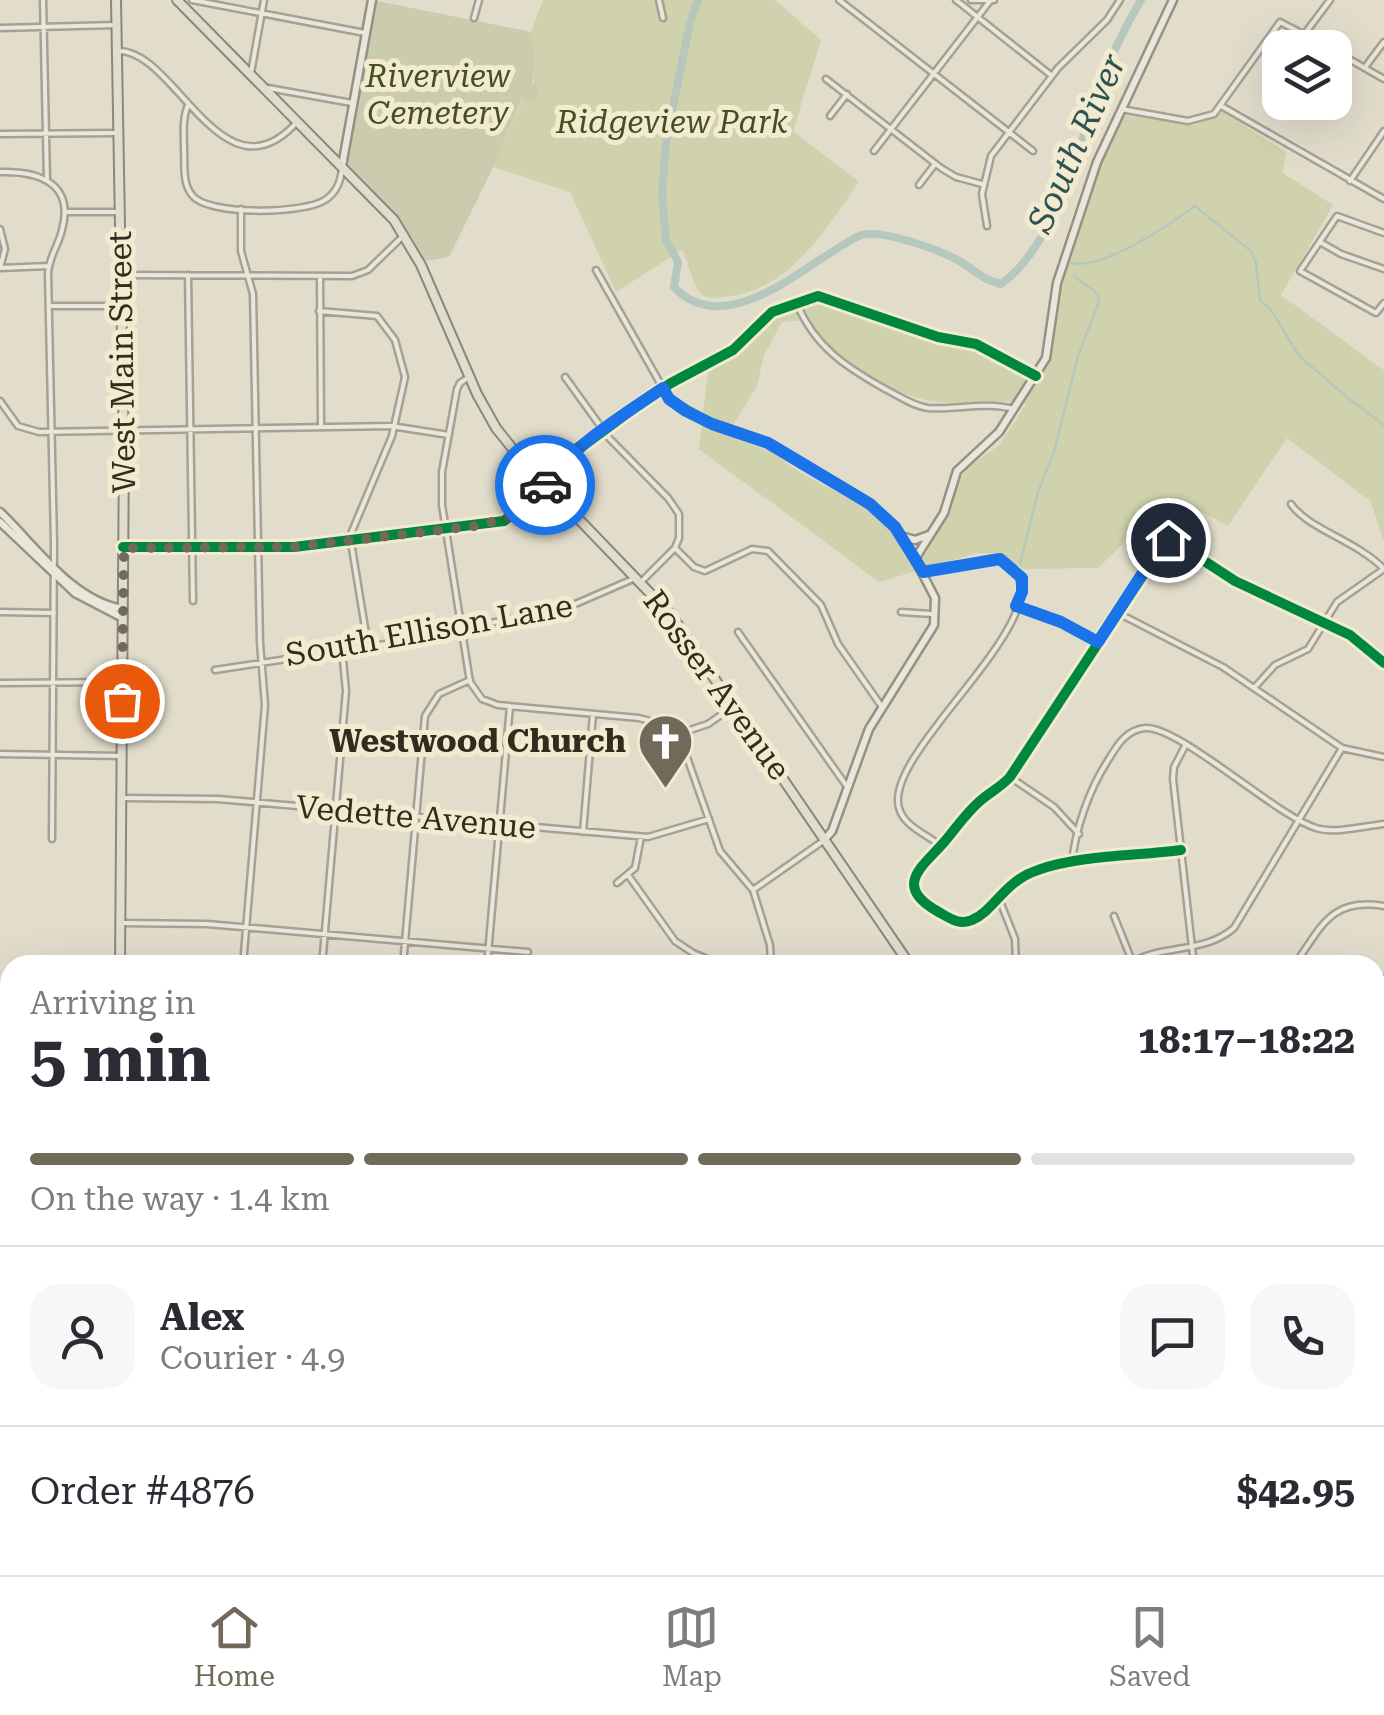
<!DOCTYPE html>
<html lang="en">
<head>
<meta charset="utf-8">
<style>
	body { margin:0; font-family:"Roboto Serif",serif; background:#f7f7f7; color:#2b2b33; height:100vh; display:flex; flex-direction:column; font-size:38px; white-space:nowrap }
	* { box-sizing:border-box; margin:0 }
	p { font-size:32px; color:#7c7c81 }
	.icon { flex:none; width:55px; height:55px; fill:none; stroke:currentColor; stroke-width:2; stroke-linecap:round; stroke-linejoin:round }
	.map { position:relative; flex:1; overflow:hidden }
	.drawer { position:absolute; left:0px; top:955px; width:1385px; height:620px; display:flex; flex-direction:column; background:#fff; border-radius:30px 30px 0 0; box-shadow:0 10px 40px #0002 }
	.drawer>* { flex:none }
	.tools { position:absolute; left:1262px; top:30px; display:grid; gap:20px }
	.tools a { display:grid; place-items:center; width:90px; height:90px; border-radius:20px; background:#fff; box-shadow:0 10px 40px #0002; font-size:50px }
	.pin { position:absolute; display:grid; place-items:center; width:85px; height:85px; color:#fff; margin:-42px; border:5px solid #fff; border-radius:50%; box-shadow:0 2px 10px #0007 }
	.courier { position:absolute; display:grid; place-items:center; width:100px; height:100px; margin:-50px; border:8px solid #1a73e8; border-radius:50%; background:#fff; color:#222; box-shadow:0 2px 12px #0007 }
	.headline em { font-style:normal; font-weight:700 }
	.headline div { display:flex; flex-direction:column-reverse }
	.headline { display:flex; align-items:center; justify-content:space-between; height:170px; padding:0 30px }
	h1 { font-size:65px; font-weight:700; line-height:75px }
	.bar { display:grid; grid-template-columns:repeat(4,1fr); gap:15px 10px; align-content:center; height:120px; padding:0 30px }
	.bar i { height:12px; border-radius:8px; background:#e1e1e2 }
	.bar .current { background:#71695a }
	.bar p { grid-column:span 4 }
	.line { display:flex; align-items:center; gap:25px; padding:0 30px; border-top:2px solid #e1e1e2 }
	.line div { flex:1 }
	.round { display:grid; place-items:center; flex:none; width:105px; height:105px; border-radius:30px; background:#f7f7f7 }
	.tabs { display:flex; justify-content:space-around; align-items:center; height:140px; border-top:2px solid #e1e1e2; background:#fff; font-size:28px; color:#7c7c81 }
	.tabs a { display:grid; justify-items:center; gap:5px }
	.tabs .current { color:#71695a }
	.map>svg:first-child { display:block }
	.green { fill:#cfd2ad; fill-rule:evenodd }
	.cemetery { fill:#caccad }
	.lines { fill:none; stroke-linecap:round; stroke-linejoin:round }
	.stream { stroke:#b6c7be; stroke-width:2.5 }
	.river { stroke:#b6c7be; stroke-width:8 }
	.street-casing { stroke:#a7a194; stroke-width:9 }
	.secondary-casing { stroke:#979184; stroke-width:11 }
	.primary-casing { stroke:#8c877b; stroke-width:12 }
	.street { stroke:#eae6dc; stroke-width:4 }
	.secondary { stroke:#eae6dc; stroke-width:6 }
	.primary { stroke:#e1ddce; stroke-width:8 }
	.cycleway-casing { stroke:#f3ebd0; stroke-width:16 }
	.cycleway { stroke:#00873e; stroke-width:10 }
	.done { stroke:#71695a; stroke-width:10; stroke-dasharray:0 18 }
	.route { stroke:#1a73e8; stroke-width:12 }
	.labels { text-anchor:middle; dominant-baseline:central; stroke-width:10; stroke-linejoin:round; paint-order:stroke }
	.park-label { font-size:32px; font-style:italic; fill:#425024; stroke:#f3ebd0 }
	.street-label { font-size:32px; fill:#342a1d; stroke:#f3ebd0 }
	.poi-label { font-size:32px; font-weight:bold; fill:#342a1d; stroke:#f3ebd0; text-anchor:end }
	.water-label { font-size:35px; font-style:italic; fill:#2d5353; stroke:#f3ebd0 }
</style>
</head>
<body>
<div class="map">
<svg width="1384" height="1575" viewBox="0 0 1384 1575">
	<rect width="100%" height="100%" fill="#e2ddcb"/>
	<!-- green -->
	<path class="green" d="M543,0H775L821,40L793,131L859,182C824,232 789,292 722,297C714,298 705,299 700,293C692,282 688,262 682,250L616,292L570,192L493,167L523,99H535L531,32Z
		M1223,112L1286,152L1283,173L1333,205L1281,295L1384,370V541L1371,502L1287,438L1228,526L1187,504L1180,521L1167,529L1137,510L1123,544L1098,568L1023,569L999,553H977L879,582L699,449L708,372L744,349L761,325L772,316L819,300L918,334L976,347L1029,375L1040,376C1058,345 1055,311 1063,277C1077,222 1100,168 1121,115L1194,125ZM807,320C831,358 886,393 931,401C962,406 995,397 1026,404L999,445L968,467L958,482L950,513L925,555L911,558L883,522L862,506L801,473L773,453L727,435L757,386L764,355L782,322Z"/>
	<!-- cemetery -->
	<path class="cemetery" d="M377,1L531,32L535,67L532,83L538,85L536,100L522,99L490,174L449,257L425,261C405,221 379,195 347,164Z"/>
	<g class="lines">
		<!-- stream -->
		<path class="stream" d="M1072,263C1103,270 1169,225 1195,206L1251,251L1256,263L1260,300L1271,310L1299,356L1348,398L1384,425
			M1020,564L1038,492L1054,452L1078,356L1099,301L1098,294L1074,276"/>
		<!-- river -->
		<path class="river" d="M698,0L690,23L666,141L662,195L666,240L678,262L674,287C728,344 810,259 859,236C878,227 943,251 961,262C976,271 983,280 1001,284C1054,247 1080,144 1101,84C1111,55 1125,27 1141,0"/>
		<defs>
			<path id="street" d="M43,0L47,179
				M192,0L365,33
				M659,0L663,18
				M839,0L1033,151
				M956,0L1052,76
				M971,0H994
				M474,18L479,0
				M0,28L116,25
				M1306,32L1330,0
				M117,51C175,47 222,207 298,121
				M1335,51L1384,79
				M1366,66L1384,42
				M251,73L264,0
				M826,79L941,168L956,177L982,184
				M268,88L352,103
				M188,105C182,119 184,135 184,150C185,165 182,183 192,195C207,216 304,214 325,200C336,193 341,181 342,168
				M1223,107L1384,199
				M1121,109L1188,121L1214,114L1280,22L1330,48
				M830,116L847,94
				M0,134L118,133
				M874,151L990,1
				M0,172C37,171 75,182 62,230C58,247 49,256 48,274L54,543L52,839
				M1350,181L1384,131
				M919,185L935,164
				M241,209V251L253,294L260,643L265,705L243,965
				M65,212H120
				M987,226L982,194L991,156L1058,68L1107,20L1120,0
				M0,229L5,249L0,268
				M1384,233L1337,216L1300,271L1376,313L1384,303
				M1320,242L1341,254L1384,269
				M0,268L48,266
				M596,270L669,399L713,424L768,443L870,504L895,527L915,559
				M121,275L352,276L368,270L401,238
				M188,275L193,601
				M320,276L321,426
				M797,304C815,347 846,367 885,389C899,396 913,406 928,408C957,410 985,401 1014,409
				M52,306H122
				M319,311L377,316L395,340L405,377L392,436L350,536L368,646
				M469,377L460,383L457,389L442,472V505L470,682L482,699L498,705L639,718L687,731L708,724L731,708
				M565,377L609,438L668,498L679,514V538L675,548L642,581
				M0,401L18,426L39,432L391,426L449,435
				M1291,504C1308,529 1357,541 1384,569
				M123,547H294L504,521L543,490L548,477L583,446L633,409L671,383L733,350L772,312L818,296L938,337L976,344L1036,376
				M675,548L694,567L705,571L752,549L768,551L821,605L838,644L882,707
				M923,572L996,558C1093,597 874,752 900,811C907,828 928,835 941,846
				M1016,606L1061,622L1097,643
				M0,612L54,613
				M901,612L932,614
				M1118,613L1223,667L1342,748L1384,757
				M738,632L848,788
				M215,670L385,644L566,608L633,579
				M0,683L122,682
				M1255,687L1275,665L1308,649L1337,602L1384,569
				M682,731L683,746L720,851L753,890L770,945L771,965
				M1185,746L1174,767L1173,779L1194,965
				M0,754L122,756
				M1010,777L1054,807L1079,834
				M123,798L218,799L648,837L709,819
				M583,832L593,714
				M1181,850C1137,856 1080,855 1038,870C1004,881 994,911 972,920C959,926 948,917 937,911C891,885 925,865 945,841C957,827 966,813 980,801C990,792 1001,787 1010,777L1166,540H1172L1235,581L1350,635L1384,663
				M1072,863C1075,830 1089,790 1107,762C1116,747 1125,730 1145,728C1178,725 1275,815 1316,828C1335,834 1364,826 1384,824
				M628,875L675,941L693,953L722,965
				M617,883L635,868L641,837
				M753,890L823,841
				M998,896L1015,939L1016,965
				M1114,916L1132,961
				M121,923L207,924L528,952
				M322,965L346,691L342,650
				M403,965L425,716L439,694L470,680
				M487,965L510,706
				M1127,965C1160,943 1203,955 1234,928L1342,748
				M1294,965C1321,929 1329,897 1384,906
				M1375,980L1384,978
				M1375,1088L1384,1074
				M0,1138L10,1151
				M1375,1158L1384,1154
				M1375,1220L1384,1226
				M0,1259L10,1168
				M0,1319L10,1326
				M1020,1565L1027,1575
				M1341,1565L1357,1575"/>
			<path id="secondary" d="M342,166L372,0
				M0,512C35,545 72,601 123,609
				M0,522L75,593L123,618
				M901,536L915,540L929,535
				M825,839L832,831L869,729L934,625L935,598L915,559L944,513L957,471L999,432L1046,358L1057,283L1097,162L1173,0
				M1375,1539L1384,1526
				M1375,1553L1384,1540
				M762,1565L773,1575
				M1347,1575L1356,1565
				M1359,1575L1366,1565"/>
			<path id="primary" d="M116,0L124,451L120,965
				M177,0L394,220L421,265L477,394L496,428L520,458L671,615L910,965
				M1375,1432L1384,1437
				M1375,1441L1384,1447
				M68,1575L69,1565"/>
		</defs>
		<!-- street casing -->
		<use href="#street" class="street-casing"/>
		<!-- secondary casing -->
		<use href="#secondary" class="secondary-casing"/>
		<!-- primary casing -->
		<use href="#primary" class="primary-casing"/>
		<!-- street -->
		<use href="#street" class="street"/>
		<!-- secondary -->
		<use href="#secondary" class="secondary"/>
		<!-- primary -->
		<use href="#primary" class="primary"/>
		<defs>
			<path id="cycleway" d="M123,547H294L504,521L543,490L548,477L583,446L633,409L671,383L733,350L772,312L818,296L938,337L976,344L1036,376
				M1181,850C1137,856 1080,855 1038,870C1004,881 994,911 972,920C959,926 948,917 937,911C891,885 925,865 945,841C957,827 966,813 980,801C990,792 1001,787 1010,777L1166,540H1172L1235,581L1350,635L1384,663"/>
		</defs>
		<!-- cycleway casing -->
		<use href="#cycleway" class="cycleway-casing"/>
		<!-- cycleway -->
		<use href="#cycleway" class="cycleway"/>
	</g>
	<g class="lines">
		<!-- done -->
		<path class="done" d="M122,701L124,548L294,547L476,526L512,517L545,485"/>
		<!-- route -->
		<path class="route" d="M545,485C556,457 635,407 663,388L669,399L686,411L712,424L768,443L870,504L895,527L923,572L1000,559L1022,578V592L1016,606L1061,622L1098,642L1155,554L1168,540"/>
	</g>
	<!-- icons -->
	<defs>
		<symbol id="church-pin" viewBox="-11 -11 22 30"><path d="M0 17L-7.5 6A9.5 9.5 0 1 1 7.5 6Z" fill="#71695a" stroke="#f3ebd0"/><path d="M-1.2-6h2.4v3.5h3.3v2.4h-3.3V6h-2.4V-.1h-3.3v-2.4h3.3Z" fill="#fff"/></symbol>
	</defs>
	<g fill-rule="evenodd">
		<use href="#church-pin" x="634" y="710" width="63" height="86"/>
	</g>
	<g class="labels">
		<!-- park labels -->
		<g class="park-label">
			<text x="438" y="76">Riverview<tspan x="438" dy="37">Cemetery</tspan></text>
			<text x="672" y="122">Ridgeview Park</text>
		</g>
		<!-- street labels -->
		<g class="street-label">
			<text transform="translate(122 362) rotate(-91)">West Main Street</text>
			<text transform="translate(429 630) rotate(-10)">South Ellison Lane</text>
			<text transform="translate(717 685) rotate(54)">Rosser Avenue</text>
			<text transform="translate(416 817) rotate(5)">Vedette Avenue</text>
		</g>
		<!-- poi labels -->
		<g class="poi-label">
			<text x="626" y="741">Westwood Church</text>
		</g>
		<!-- water labels -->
		<g class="water-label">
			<text transform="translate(1077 143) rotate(-66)">South River</text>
		</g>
	</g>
</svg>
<div class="tools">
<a><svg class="icon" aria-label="layers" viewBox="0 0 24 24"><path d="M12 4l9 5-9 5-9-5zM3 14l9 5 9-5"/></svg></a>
</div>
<div class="pin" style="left:122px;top:701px;background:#ea580c"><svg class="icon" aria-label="bag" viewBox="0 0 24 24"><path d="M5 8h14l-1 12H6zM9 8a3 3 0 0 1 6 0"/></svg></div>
<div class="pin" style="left:1168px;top:540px;background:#1f2937"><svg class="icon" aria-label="home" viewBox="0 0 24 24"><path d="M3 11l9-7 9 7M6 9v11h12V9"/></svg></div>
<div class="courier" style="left:545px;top:485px"><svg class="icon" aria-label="car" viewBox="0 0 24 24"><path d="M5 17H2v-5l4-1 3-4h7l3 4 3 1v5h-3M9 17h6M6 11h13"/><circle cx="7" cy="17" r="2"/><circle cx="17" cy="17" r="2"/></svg></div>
<section class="drawer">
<div class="headline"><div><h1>5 min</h1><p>Arriving in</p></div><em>18:17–18:22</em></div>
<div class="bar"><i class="current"></i><i class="current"></i><i class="current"></i><i></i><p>On the way · 1.4 km</p></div>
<div class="line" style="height:180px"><a class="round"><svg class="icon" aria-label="person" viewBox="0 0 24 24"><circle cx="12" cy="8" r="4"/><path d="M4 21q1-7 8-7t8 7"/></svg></a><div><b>Alex</b><p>Courier · 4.9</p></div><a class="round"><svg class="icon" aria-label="chat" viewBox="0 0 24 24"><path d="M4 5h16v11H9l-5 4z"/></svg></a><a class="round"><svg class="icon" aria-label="phone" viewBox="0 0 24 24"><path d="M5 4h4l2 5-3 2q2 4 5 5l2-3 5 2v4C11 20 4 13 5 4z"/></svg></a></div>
<div class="line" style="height:130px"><div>Order #4876</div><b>$42.95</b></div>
</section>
</div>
<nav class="tabs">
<a class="current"><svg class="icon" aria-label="home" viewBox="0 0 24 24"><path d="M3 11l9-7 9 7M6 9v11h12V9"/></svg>Home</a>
<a><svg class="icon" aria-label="map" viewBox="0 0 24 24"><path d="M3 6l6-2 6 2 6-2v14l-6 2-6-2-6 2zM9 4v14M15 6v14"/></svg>Map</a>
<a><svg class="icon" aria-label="saved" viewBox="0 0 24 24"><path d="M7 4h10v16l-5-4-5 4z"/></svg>Saved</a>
</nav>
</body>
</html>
